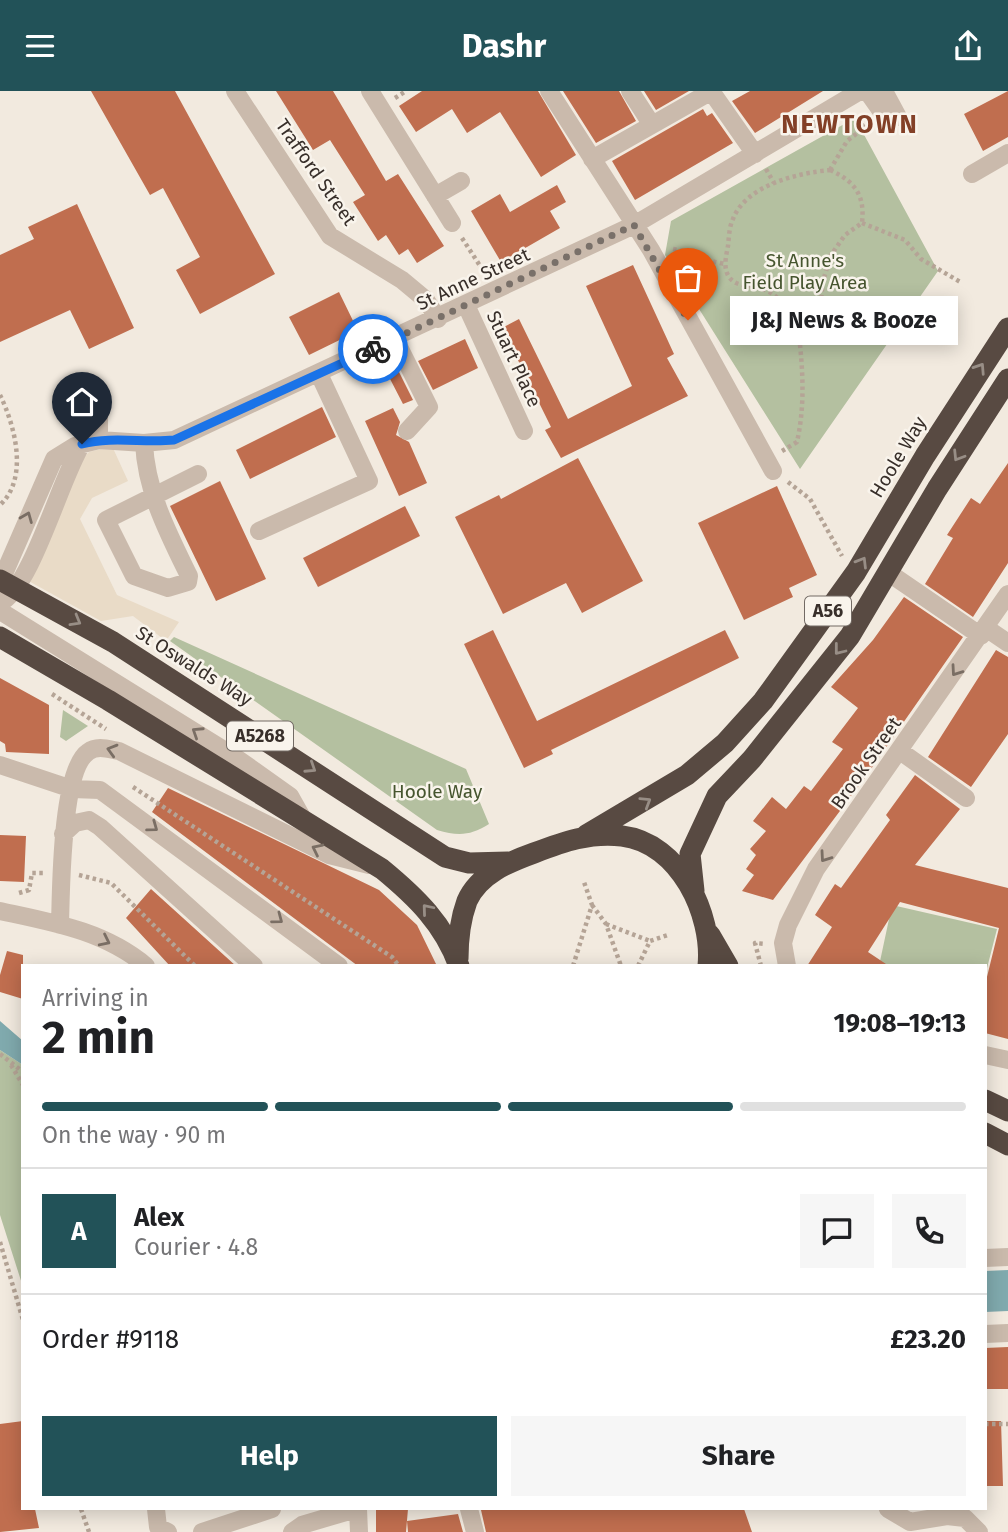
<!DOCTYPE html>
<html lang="en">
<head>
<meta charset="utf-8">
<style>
	body { margin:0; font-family:"Fira Sans",sans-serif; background:#f6f6f6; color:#202124; height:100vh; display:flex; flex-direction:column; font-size:26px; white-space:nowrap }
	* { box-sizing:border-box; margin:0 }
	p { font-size:23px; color:#757577 }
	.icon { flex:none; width:38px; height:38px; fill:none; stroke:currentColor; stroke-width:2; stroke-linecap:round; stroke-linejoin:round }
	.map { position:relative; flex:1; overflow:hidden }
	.panel { position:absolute; left:21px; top:873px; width:966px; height:546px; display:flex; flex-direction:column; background:#fff; border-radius:0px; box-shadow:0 4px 18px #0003 }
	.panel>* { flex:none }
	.pin { position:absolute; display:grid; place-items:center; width:60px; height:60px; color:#fff; margin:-72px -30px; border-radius:50% 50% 50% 0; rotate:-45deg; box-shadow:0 0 7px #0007 }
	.pin .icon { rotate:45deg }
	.courier { position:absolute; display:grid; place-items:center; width:70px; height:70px; margin:-35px; border:5px solid #1a73e8; border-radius:50%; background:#fff; color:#222; box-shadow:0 2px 9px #0007 }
	.bubble { position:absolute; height:49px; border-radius:0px; background:#fff; box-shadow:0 4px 18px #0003; font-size:23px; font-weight:700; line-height:49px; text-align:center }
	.head em { font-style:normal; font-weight:700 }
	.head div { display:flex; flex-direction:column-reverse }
	.head { display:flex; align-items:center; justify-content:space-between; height:119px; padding:0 21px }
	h1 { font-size:46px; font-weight:700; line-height:52px }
	.bar { display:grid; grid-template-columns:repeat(4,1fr); gap:10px 7px; align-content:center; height:84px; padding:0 21px }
	.bar i { height:9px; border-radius:5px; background:#e0e0e0 }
	.bar .selected { background:#225258 }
	.bar p { grid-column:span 4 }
	.line { display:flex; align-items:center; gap:18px; padding:0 21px; border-top:2px solid #e0e0e0 }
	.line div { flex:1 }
	.round { display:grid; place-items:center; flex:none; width:74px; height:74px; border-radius:0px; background:#f6f6f6 }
	.button { display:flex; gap:14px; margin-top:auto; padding:14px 21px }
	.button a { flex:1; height:80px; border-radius:0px; background:#225258; color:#fff; font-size:28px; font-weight:700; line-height:80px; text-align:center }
	.button a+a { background:#f6f6f6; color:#202124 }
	header { display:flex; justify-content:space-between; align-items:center; height:91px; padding:0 21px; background:#225258; color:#fff; font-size:32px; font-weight:700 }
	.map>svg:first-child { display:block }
	.green { fill:#b4c0a0 }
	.plaza { fill:#e9dbc7 }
	.water { fill:#80aaae }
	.building { fill:#c06e4f }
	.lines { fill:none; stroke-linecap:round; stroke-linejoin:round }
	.path { stroke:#b5a496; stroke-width:4.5; stroke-dasharray:3.5 3.5; stroke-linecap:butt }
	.minor { stroke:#cabaac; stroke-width:18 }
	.highway { stroke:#584a42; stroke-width:21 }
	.oneway { stroke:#988e86 }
	.oneway2 { stroke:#7a6e64 }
	.done { stroke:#797069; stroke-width:7; stroke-dasharray:0 12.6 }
	.route { stroke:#1a73e8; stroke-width:9 }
	.labels { text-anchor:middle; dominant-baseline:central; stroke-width:5; stroke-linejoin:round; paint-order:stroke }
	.shield { fill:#f9f4ec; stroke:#726a64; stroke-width:2 }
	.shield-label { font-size:18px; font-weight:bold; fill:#382f2a }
	.street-label { font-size:19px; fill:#382f2a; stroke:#f9f4ec }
	.park-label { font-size:19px; fill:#46552f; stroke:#f9f4ec }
	.district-label { font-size:26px; font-weight:bold; letter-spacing:2px; fill:#834027; stroke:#f9f4ec }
</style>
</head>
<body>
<header><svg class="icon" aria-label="menu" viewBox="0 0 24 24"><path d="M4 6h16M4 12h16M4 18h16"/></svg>Dashr<svg class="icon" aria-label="share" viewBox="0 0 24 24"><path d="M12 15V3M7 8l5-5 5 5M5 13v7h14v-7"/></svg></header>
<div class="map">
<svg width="1008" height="1441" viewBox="0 0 1008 1441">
	<rect width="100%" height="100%" fill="#f2eadf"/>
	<!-- green -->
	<path class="green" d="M855,27L938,180L800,378L665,164L671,130Z
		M174,546L466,678L489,733C470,745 458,745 437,739L170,550Z
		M63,619L88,635L66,650L60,646Z
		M892,814L997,838L985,885V875H879Z
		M0,959L23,974V1196L0,1124Z"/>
	<!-- plaza -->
	<path class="plaza" d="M112,355L128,390L92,407L80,428L117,504L179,531L166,550L133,525L101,530L25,488L75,375L89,361Z"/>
	<!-- water -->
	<path class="water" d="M0,930L23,950V974L0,959Z
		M1008,1179V1220L985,1221V1180Z"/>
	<!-- building -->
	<path class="building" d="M91,0H175L275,183L200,223L176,179L200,166L163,97L150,104Z
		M276,0H333L386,90L398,83L444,155L417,172L408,158L399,164L386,144L378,150L353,111L365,104L330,49L313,59Z
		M422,0H538L576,64L541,86L500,21L467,42L452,18L416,41L399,15Z
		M563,0H619L636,30L596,52Z
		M644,0H689L656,19Z
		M750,0H823L755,42L732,10Z
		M1008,0V46L983,60L964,23Z
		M703,18L707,25L712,22L733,52L635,109L612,70Z
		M557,94L566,111L550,120L560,137L501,171L471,120L500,103L510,121Z
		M77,113L134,237L89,258L70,219L0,251V164L34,148L28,136Z
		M633,174L674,263L667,267L688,305L561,367L545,339L551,336L502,237L519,228L568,328L632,295L586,195Z
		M339,201L358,240L309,264L289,226Z
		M465,248L478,277L433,299L418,270Z
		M398,279L413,309L403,313L388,284Z
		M322,316L336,346L250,388L236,359Z
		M393,317L400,331L396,344L409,351L427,392L399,405L365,330Z
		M578,367L643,490L582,522L566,492L503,523L455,426L499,404L501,408Z
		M1008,372V472L973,526L925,493L953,447L947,444L971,407L980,413Z
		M220,390L266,488L216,510L170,415Z
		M777,395L817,484L789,497L793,506L744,529L698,432Z
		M405,415L420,445L318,496L303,467Z
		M904,506L963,546L864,688L773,809L742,800L754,784L746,778L756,764L750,758L766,740L753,730L772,706L786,718L804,695L811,700L843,658L832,651L858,617L831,596L873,549Z
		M493,539L537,630L725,539L739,567L551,659L553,663L524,677L464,553Z
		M996,559L1008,566V643L971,696L928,666Z
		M0,587L49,614V663L6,661L5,653L0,650Z
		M915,684L960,718L915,774L1008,797V948L985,942V894L999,837L900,811L868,861L889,875H807L832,836L815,824L835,793L841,797L890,729L886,724Z
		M168,697L379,799L417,834L437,875H358L152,721Z
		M0,744L26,745L24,791L0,790Z
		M151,798L236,875H170L126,827Z
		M7,860L23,864V908L0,901V884Z
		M1008,1256V1298H985V1257Z
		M23,1330V1418H35L39,1437L0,1441V1333Z
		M985,1330H1001L1003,1395H985Z
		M376,1418H408L406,1441H376Z
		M491,1418H744L752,1441H486L481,1419Z
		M458,1423L463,1441H408L407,1430Z"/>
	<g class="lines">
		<!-- path -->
		<path class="path" d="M395,7L406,0
			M766,78L774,92
			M830,79C856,91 865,105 862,132L845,144L831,164L823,190L820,218L799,244C791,223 782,203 759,197C749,194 736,196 729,186C723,177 726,165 728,155C729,147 729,136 733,128C746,94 798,82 830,79Z
			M830,79L847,50L864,37L857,25
			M862,132L905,149L921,168L962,192
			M462,147L486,184
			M673,158C691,161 706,170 725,173
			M0,304C15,335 29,387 0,414
			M782,360L797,351C805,315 803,281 799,244
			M788,391L810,408L842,465
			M52,603L106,638
			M133,696L392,866L399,875
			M79,784L111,792L195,875
			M19,802L29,799L32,782H43
			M592,814L606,833L621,875
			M606,833L650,850
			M573,875L592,814L584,791
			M638,875L650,850L668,844
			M761,875L755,852L766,853
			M0,963L23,981
			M11,974L23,994
			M0,1151L23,1229
			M985,1333H1008
			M81,1418L89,1441"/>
		<!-- minor -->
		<path class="minor" d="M235,0L330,145L402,189L426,209L438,228
			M370,0L452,132
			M549,0L651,159L773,380
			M630,0L652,34
			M711,0L755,63
			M867,0L889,31
			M884,0L898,26
			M592,68L712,0
			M972,83L1008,62
			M435,105L461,90
			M466,214L524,340
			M395,248L429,316L407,340
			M99,306V349
			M144,352C146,400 168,442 189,485L188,491L168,497L134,485L106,429L198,383
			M259,440L369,390L319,283
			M889,482L981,545
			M0,492L54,368L75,355L99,349L144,352L174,349L634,134L860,0
			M0,512C32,496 60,388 82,353
			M0,520L235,666L290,705L304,730
			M986,537L1008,552
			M900,660L966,707
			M0,674L72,698L100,699L339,875
			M63,743L75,732L89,729L100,736L254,875
			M0,820C51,831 105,840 146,875
			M60,834C61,801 61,679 88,661C97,654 108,658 119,660L329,764L369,774
			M787,875L783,852L788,834L816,778L1008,503
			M985,964L1008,969
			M985,1167L1008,1166
			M985,1243L1008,1242
			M156,1418L158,1436L168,1441
			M358,1418L359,1441
			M469,1418L475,1441
			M888,1418L910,1431L947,1425L965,1427L979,1441
			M202,1441L272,1418
			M292,1441L302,1434L356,1418"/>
		<!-- highway -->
		<path class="highway" d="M0,489L113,551L445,766L469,772L508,771
			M0,546L108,609L382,778C416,806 444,833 459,875
			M586,744L687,684L725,652L763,610L856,481L925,365L1008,237
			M694,800L690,763L717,705L752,668L850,545L937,398L1008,288
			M710,844L728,875
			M458,868C458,848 460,829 467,810C479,783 509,771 534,762C563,751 590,741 622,745C680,752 713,824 708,875
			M985,1009L1008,1020
			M985,1042L1008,1054"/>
	</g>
	<!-- one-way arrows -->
	<defs><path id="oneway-chevron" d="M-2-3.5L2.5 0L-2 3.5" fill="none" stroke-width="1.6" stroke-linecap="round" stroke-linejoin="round" transform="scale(1.75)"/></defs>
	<g class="oneway">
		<use href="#oneway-chevron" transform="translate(980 277) rotate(-57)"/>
		<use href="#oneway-chevron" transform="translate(958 365) rotate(122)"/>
		<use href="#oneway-chevron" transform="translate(862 471) rotate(-59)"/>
		<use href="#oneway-chevron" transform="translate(76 530) rotate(30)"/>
		<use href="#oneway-chevron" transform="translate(839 559) rotate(128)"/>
		<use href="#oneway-chevron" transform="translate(311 677) rotate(33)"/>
		<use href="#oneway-chevron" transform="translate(646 711) rotate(-32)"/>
		<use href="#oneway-chevron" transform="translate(427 818) rotate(-130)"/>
	</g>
	<g class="oneway2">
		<use href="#oneway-chevron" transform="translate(27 426) rotate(-68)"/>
		<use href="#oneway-chevron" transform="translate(956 580) rotate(125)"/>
		<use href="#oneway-chevron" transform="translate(197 641) rotate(-147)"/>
		<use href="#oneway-chevron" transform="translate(112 659) rotate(-164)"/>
		<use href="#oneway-chevron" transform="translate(153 736) rotate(36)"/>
		<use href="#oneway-chevron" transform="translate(317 758) rotate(-154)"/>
		<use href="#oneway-chevron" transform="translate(825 766) rotate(125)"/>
		<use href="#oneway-chevron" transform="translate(278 828) rotate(37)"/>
		<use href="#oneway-chevron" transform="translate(105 850) rotate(26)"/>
	</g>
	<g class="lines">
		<!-- done -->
		<path class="done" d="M373,258L634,134L688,229"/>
		<!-- route -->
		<path class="route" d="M82,353C112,345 143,352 174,349L373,258"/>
	</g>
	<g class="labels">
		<!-- shield labels -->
		<g class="shield">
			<rect x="805" y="505.5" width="46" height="29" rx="5"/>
			<rect x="227" y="630.5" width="66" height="29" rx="5"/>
		</g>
		<g class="shield-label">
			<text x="828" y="520">A56</text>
			<text x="260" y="645">A5268</text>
		</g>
		<!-- street labels -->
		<g class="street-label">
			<text transform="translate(316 81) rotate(55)">Trafford Street</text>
			<text transform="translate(473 188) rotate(-25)">St Anne Street</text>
			<text transform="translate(514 268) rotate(65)">Stuart Place</text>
			<text transform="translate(898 366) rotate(-59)">Hoole Way</text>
			<text transform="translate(194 575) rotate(32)">St Oswalds Way</text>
			<text transform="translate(866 672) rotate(-55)">Brook Street</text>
		</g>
		<!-- park labels -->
		<g class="park-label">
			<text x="805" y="169">St Anne's<tspan x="805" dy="22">Field Play Area</tspan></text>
			<text x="437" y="700">Hoole Way</text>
		</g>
		<!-- district labels -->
		<g class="district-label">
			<text x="850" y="33">NEWTOWN</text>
		</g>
	</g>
</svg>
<div class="pin" style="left:688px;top:229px;background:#ea580c"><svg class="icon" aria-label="bag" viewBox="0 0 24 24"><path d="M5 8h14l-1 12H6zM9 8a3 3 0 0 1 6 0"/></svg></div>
<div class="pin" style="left:82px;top:353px;background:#1f2937"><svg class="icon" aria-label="home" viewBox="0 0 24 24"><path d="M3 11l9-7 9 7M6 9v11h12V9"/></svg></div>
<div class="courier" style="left:373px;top:258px"><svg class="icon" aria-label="bike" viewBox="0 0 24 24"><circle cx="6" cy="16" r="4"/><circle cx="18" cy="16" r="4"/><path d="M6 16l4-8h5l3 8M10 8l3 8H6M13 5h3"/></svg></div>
<div class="bubble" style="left:730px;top:205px;width:228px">J&amp;J News &amp; Booze</div>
<section class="panel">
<div class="head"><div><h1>2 min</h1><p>Arriving in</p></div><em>19:08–19:13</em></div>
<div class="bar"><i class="selected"></i><i class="selected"></i><i class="selected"></i><i></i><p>On the way · 90 m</p></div>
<div class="line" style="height:126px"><b class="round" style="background:#225258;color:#fff">A</b><div><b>Alex</b><p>Courier · 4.8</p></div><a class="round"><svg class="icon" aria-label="chat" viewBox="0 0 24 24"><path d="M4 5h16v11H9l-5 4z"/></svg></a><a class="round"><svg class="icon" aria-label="phone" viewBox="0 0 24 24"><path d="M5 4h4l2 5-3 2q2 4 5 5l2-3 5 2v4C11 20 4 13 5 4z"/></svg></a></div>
<div class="line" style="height:91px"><div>Order #9118</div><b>£23.20</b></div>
<div class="button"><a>Help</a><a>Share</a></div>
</section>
</div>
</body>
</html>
